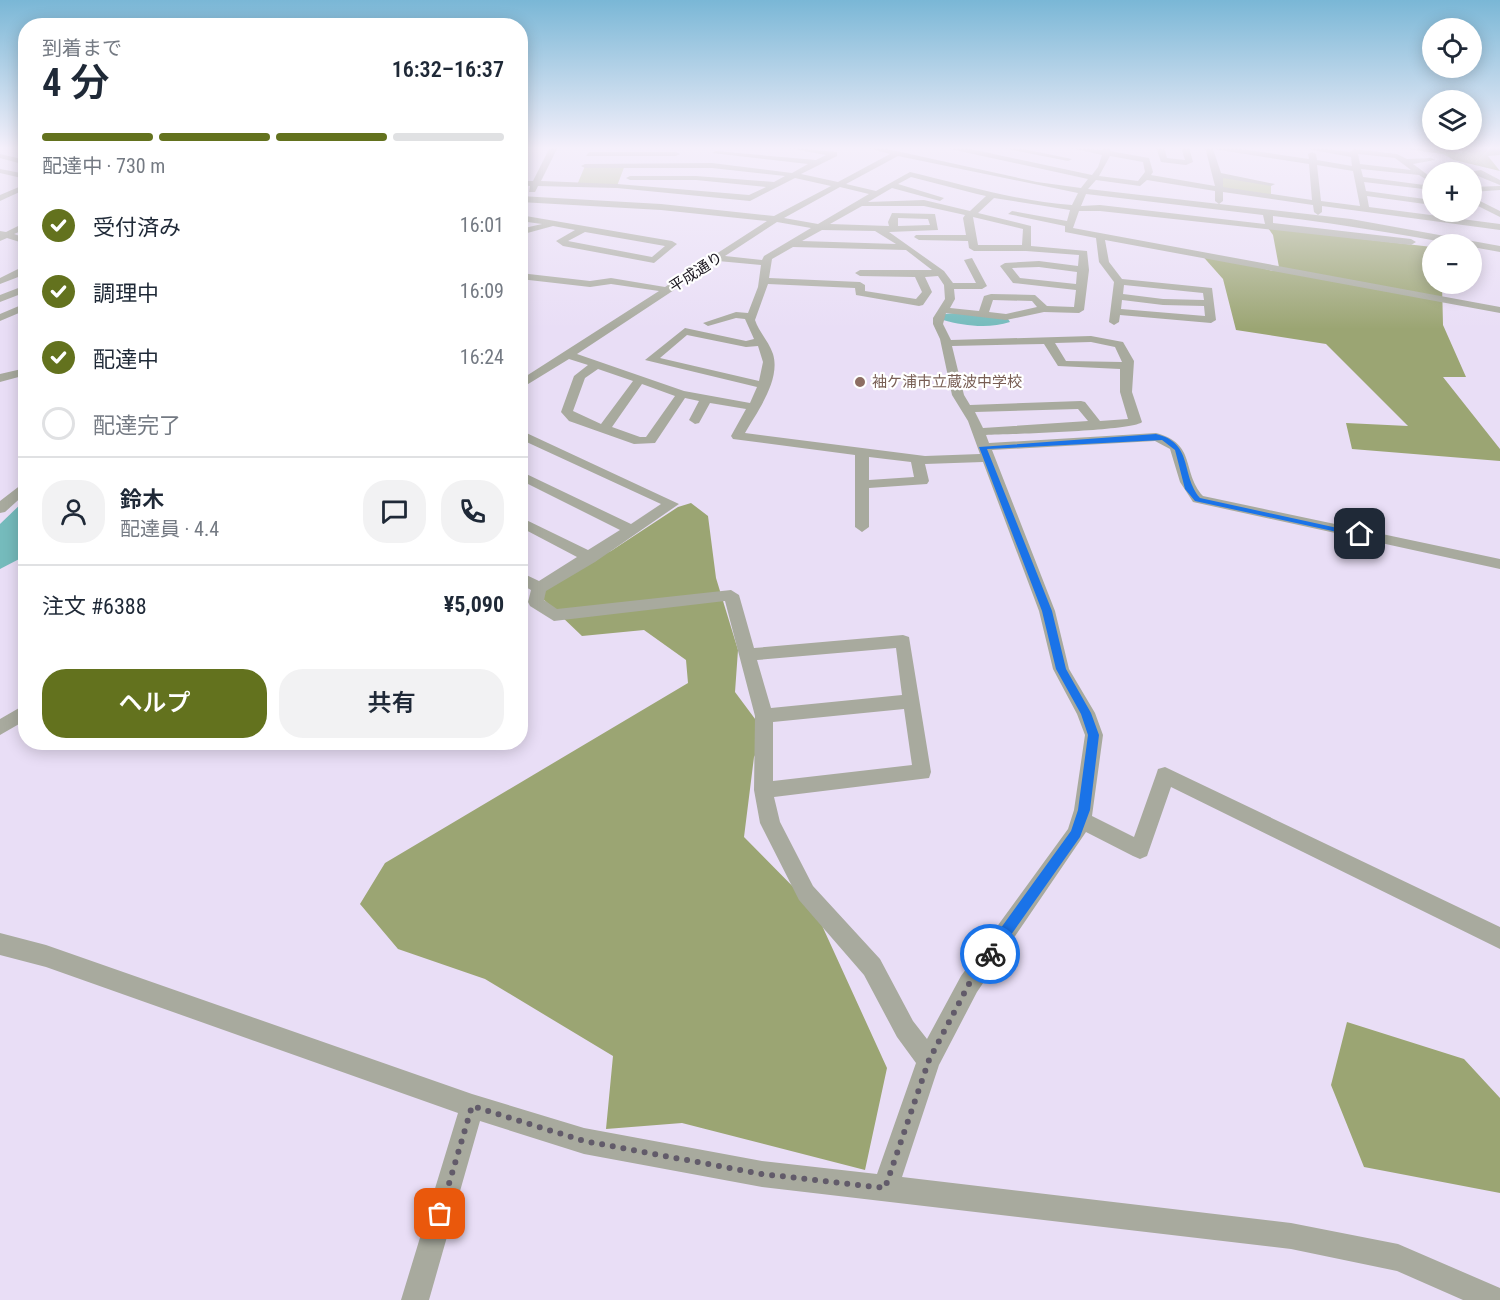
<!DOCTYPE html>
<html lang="ja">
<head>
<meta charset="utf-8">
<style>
	body { margin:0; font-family:"Roboto Condensed","Noto Sans JP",sans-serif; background:#f2f2f3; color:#1f2937; height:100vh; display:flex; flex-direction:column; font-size:22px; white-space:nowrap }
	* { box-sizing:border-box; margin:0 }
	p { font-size:20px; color:#747a83 }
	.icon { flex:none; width:33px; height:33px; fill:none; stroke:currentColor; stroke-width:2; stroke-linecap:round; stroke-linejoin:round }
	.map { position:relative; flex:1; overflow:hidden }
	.details { position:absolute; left:18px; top:18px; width:510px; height:732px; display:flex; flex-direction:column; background:#fff; border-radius:24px; box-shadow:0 3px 15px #0003 }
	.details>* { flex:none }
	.tools { position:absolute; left:1422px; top:18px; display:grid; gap:12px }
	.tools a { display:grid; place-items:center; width:60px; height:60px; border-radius:50%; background:#fff; box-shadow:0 3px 15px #0003; font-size:30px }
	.pin { position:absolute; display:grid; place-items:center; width:51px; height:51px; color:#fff; margin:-26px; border-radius:12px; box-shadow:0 3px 9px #0006 }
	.courier { position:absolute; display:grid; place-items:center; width:60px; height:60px; margin:-30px; border:4px solid #1a73e8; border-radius:50%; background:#fff; color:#222; box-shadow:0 2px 8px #0007 }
	.overview em { font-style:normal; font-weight:600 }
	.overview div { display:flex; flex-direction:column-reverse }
	.overview { display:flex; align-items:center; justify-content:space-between; height:102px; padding:0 24px }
	h1 { font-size:39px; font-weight:600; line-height:45px }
	.bar { display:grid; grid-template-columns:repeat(4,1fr); gap:9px 6px; align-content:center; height:72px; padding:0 24px }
	.bar i { height:8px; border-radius:4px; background:#e0e1e3 }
	.bar .on { background:#63721e }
	.bar p { grid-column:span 4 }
	.line { display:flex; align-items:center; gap:15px; padding:0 24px; border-top:2px solid #e0e1e3 }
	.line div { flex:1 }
	.round { display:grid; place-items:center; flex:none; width:63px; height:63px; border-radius:24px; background:#f2f2f3 }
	ol { padding:0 24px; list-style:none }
	li { display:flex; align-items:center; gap:18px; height:66px }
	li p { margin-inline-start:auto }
	li .icon { padding:6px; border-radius:50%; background:#63721e; color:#fff; stroke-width:4 }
	li:last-child { color:#747a83 }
	li i { width:33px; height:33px; border:3px solid #e0e1e3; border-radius:50% }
	.cta { display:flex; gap:12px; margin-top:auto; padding:12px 24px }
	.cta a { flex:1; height:69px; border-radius:24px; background:#63721e; color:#fff; font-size:24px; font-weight:600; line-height:69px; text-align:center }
	.cta a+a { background:#f2f2f3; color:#1f2937 }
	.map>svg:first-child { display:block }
	.green { fill:#b5c08e }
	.forest { fill:#9ba573 }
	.water { fill:#75bbbc }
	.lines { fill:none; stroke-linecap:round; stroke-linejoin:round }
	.minor { fill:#a8aa9e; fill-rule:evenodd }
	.route { fill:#1a73e8 }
	.done { stroke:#625b6a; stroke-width:6; stroke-dasharray:0 10.8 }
	.education-dot { fill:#8d6e63; stroke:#fff; stroke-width:2 }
	.labels { text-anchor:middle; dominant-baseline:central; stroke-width:4.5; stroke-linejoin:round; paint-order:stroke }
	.far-street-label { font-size:15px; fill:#19151e; stroke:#fff }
	.far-education-label { font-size:15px; fill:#785e54; stroke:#fff; text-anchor:start }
</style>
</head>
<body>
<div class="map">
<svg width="1500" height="1300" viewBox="0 0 1500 1300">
	<rect width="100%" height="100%" fill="#e9def6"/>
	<!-- green -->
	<path class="green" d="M625,165L617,186L577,185L585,166Z
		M1218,175L1271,184V198L1218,190Z"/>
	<!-- forest -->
	<path class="forest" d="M1393,147H1424L1462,153L1461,148L1500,147V155L1488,156L1500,171L1454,160L1443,154Z
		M1268,228L1432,247V284H1442L1443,325L1466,377H1443L1500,449V461L1352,449L1346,423L1408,426L1326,344L1236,330L1223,279L1199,252L1273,271L1279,267L1273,235Z
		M691,503L708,516L716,578L738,650L735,692L767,735L754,757L744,837L814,908L887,1068L865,1170L682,1123L606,1129L613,1056L485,979L398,949L360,904L385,863L688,683L686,660L644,630L582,636L538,594L572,568L611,551L678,507Z
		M1347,1022L1464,1059L1500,1098V1193L1364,1167L1331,1085Z"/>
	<!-- water -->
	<path class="water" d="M955,313L1008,319L1010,322C989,329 964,326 943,320L944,314Z
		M25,500V556L0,569V524Z"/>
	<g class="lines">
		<!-- minor -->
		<path class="minor" d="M550,147H558L541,181L617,184L749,195L766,187L696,180H630L626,178L630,176H696L774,182L785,176L712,168H585L581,166L585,164L712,163L792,173L808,164L712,153L716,151L816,160L826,155L783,147L837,152V156L801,174L838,182L890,154L864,147H878L1037,182L1081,188L1088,179L950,149L961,147L1092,175L1098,167L1102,155L1067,147L1102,150V147H1110V151L1149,158L1153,172L1151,175L1215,186L1205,147H1228L1309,159L1308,154L1312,152L1316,154L1317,160L1352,166L1351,157L1307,149L1312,147L1350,152L1354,149L1397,154L1407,159L1431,158L1435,160L1413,164L1432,178V183L1419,175L1361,169L1363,177L1432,186V190L1364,182L1366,191L1432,200V205L1367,196L1369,207L1500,224V230L1322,206V212L1318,215L1314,212L1313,205L1223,192V201L1219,204L1215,201V191L1147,180L1140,186L1096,180L1088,189L1351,219L1500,246V252C1427,239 1350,225 1273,216V223L1411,239L1416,242L1411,245L1100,211H1079L1073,228L1500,307V313L1105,240L1109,262L1122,279L1212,288L1216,320L1211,323L1120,315L1119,322L1114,325L1109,322L1114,282L1099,262L1096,238L1065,232V226L1008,214L1012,211L1067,221L1070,210L994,198L978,213L1031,226V246L1087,251L1089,270L1084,310L1079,313L1044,312L1006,320L946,313L943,324L951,340L1091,336L1123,342L1134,361L1132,392L1142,422C1133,431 1009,434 986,435L989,443L1156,433C1197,444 1181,471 1203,496L1500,559V569L1193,502L1180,482L1170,449L1155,441L992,450L1055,611L1069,669L1095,713L1103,735L1092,816L1134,837L1156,775L1158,769L1165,767L1500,927V949L1171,787L1147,856L1140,859L1133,856L1086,832L977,992L939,1065L902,1177L1291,1223L1398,1244L1500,1288V1300H1463L1397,1271L1291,1249L762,1187L584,1154L480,1121L429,1300H401L458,1113L46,967L0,955V933L46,945L472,1094L584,1128L762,1161L877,1174L916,1063L897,1037L864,975L799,900L760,823L754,790L755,716L725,601L554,621L530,606L528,602L531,590L520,584V572L539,581L577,557L520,527V517L588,550L620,530L520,480V471L631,524L661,504L520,439V430L679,504L595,562L546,591L544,600L557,609L731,590L739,595L754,648L903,635L909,637L931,772L929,778L774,797L780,822L813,886L880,959L913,1021L927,1039L961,976L1068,829L1074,810L1085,735L1077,714L1053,669L1039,611L983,462L925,464L929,481L927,484L869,488V527L862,532L855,527V455L733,439L731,436L746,409L710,403L699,423L695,424L689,420L699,401L685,398L655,443L634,444L569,421L561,412L574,376L588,365L569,359L520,389V380L659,291L611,284L590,287L520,279V273L590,281L611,278L665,287L767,221L661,210L520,202V196L661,204L774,216L831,186L795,178L750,201L617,188L538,186L535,192H529L530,186L520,185V181H533ZM1213,149L1309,164L1312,200L1223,187V178L1271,186L1275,184L1221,173ZM1358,154L1395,158L1411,170L1360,164ZM898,156L1078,193L1072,205C1017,201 964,185 910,172L876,191L846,184ZM1110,156L1143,162L1145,172L1138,181L1099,176ZM1317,165L1353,171L1360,206L1321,201ZM911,177L977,194L986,196L970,211L924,200L868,202L892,188L940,201L944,198L898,184ZM840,187L869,194L818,224L784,218ZM1086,194L1263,215L1265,224L1100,205L1081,206ZM862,206H924L965,215L963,218L966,235H916L914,237L919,240L968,241L969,248L974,251H1026L1079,255L1078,266L1039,261L1005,263L1000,266L1013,283L1076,290L1074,307L1047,306L1035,295L991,294L984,296L979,311L950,308L955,299L954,289H982L987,286L972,258L964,260L976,283H953L944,271L889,232L938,230L935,214L892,213L888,222L889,226L830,224ZM973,217L1023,229L1022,245H978ZM898,218L928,219L930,225L898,226ZM777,222L811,228L764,256L762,260L725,256ZM822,230L875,231L896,244L802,241ZM793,247L906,250L932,270H860L855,273L860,276L915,277L922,292L916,299L865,291V285L860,282L769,278L772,259ZM718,261L761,265L758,287L748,313L736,312L703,323L708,326L736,318L745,319L754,339L746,341L685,328L645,360L757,387L750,403L684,391L577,354ZM1039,267L1077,272L1076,284L1020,278L1012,268ZM938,276L944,285L945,299L933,318V324L940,339L952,395L968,421L980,454L925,456L745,433C757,412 781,380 773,354C769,342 759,332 755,320L768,284L855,288L856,295L919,306L923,305L932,292L925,277ZM1124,285L1203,293L1204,300L1163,299L1123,294ZM993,300L1032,301L1037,307L1006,314L989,312ZM1122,300L1163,305L1204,306L1205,316L1121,309ZM687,335L746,347L758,346L763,362L759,381L660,358ZM1091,342L1115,347L1122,362L1066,361L1055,343ZM1044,344L1058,366L1120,369V392L1128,419L1100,421L1085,402L1081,401L970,405L964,395L952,346ZM598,369L633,381L601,424L573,411L585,378ZM642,384L675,396L646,437H640L612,427ZM1078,409L1088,421L983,428L975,412ZM869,457L911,462L914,477L869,480ZM896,648L902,695L771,708L757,660ZM904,709L912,765L773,781V722Z
			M997,147H1013L1072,159L1068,161Z
			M1156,147H1164L1167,158L1185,160L1181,147H1189L1193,162L1186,165L1161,162Z
			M589,152H676L680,154L676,156H586Z
			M0,154L26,160V165L0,158Z
			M0,169L26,174V179L0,173Z
			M1481,170L1500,180V185L1468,172Z
			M26,184V189L0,201V195Z
			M1500,186V190L1472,192V187Z
			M1472,197L1500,211V217L1472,203Z
			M520,215L672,241L677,244L654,263L563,246L556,241L575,230L553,226L520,235V229L542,224L520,221ZM585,232L665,246L652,257L568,241Z
			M26,222V229L14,234L26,238V244L7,238L0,241V231L6,232Z
			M26,265V274L0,284V278Z
			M26,285V292L0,302V295Z
			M26,303V310L0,321V314Z
			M26,368V375L0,382V374Z
			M26,481V493L5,512L0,513V501Z
			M26,704V720L0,735V719Z"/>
	</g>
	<!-- sky -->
	<linearGradient id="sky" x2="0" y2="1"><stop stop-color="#7ab7d6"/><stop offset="0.45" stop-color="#f5f0fb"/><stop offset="1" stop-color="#f5f0fb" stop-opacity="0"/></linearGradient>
	<rect width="1500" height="329" fill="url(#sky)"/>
	<!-- route -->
	<path class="route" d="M1156,434C1194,443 1180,474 1200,498L1365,534L1360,537L1195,501L1185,489L1175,450L1162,440L987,449L1052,611L1066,669L1091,713L1099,735L1090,810L1080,837L994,959L990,961L983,954L985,950L1071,831L1078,810L1088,735L1081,714L1056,669L1042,611L979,447Z"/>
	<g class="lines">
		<!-- done -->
		<path class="done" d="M440,1214L472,1106L584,1141L762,1174L885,1188L929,1060L969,984L990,954"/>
	</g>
	<!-- markers -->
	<circle class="education-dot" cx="860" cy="382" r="6"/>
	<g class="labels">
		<!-- far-street labels -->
		<g class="far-street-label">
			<text transform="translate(696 272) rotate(-33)">平成通り</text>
		</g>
		<!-- far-education labels -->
		<g class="far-education-label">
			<text x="872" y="382">袖ケ浦市立蔵波中学校</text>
		</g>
	</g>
</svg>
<div class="tools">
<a><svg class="icon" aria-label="locate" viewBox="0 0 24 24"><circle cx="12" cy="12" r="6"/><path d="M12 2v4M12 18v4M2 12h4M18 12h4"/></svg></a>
<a><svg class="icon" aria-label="layers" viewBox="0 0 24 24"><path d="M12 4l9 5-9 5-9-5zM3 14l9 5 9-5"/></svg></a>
<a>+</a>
<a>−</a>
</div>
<div class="pin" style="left:440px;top:1214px;background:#ea580c"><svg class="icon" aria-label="bag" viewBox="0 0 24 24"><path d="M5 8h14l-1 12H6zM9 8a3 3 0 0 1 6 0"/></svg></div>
<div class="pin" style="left:1360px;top:534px;background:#1f2937"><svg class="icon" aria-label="home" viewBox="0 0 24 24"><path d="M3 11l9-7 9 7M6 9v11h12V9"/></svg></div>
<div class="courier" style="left:990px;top:954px"><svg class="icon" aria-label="bike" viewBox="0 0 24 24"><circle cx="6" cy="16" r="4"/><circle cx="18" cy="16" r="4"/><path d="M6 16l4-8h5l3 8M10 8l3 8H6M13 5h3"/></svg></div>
<section class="details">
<div class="overview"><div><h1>4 分</h1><p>到着まで</p></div><em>16:32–16:37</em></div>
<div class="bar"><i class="on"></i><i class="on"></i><i class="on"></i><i></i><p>配達中 · 730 m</p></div>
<ol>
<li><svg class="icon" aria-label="check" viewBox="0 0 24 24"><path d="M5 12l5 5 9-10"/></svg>受付済み<p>16:01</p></li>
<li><svg class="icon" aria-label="check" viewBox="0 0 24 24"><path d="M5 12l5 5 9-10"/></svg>調理中<p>16:09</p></li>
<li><svg class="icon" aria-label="check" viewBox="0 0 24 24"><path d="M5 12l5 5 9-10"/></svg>配達中<p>16:24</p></li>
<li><i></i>配達完了</li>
</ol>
<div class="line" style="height:108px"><a class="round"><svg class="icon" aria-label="person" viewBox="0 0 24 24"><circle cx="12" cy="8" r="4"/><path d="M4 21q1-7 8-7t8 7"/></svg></a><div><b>鈴木</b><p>配達員 · 4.4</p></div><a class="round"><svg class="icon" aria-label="chat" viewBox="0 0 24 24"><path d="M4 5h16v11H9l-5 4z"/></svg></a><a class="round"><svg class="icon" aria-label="phone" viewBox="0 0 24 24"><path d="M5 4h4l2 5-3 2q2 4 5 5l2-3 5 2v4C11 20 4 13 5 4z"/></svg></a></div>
<div class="line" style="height:78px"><div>注文 #6388</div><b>¥5,090</b></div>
<div class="cta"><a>ヘルプ</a><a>共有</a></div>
</section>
</div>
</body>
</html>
